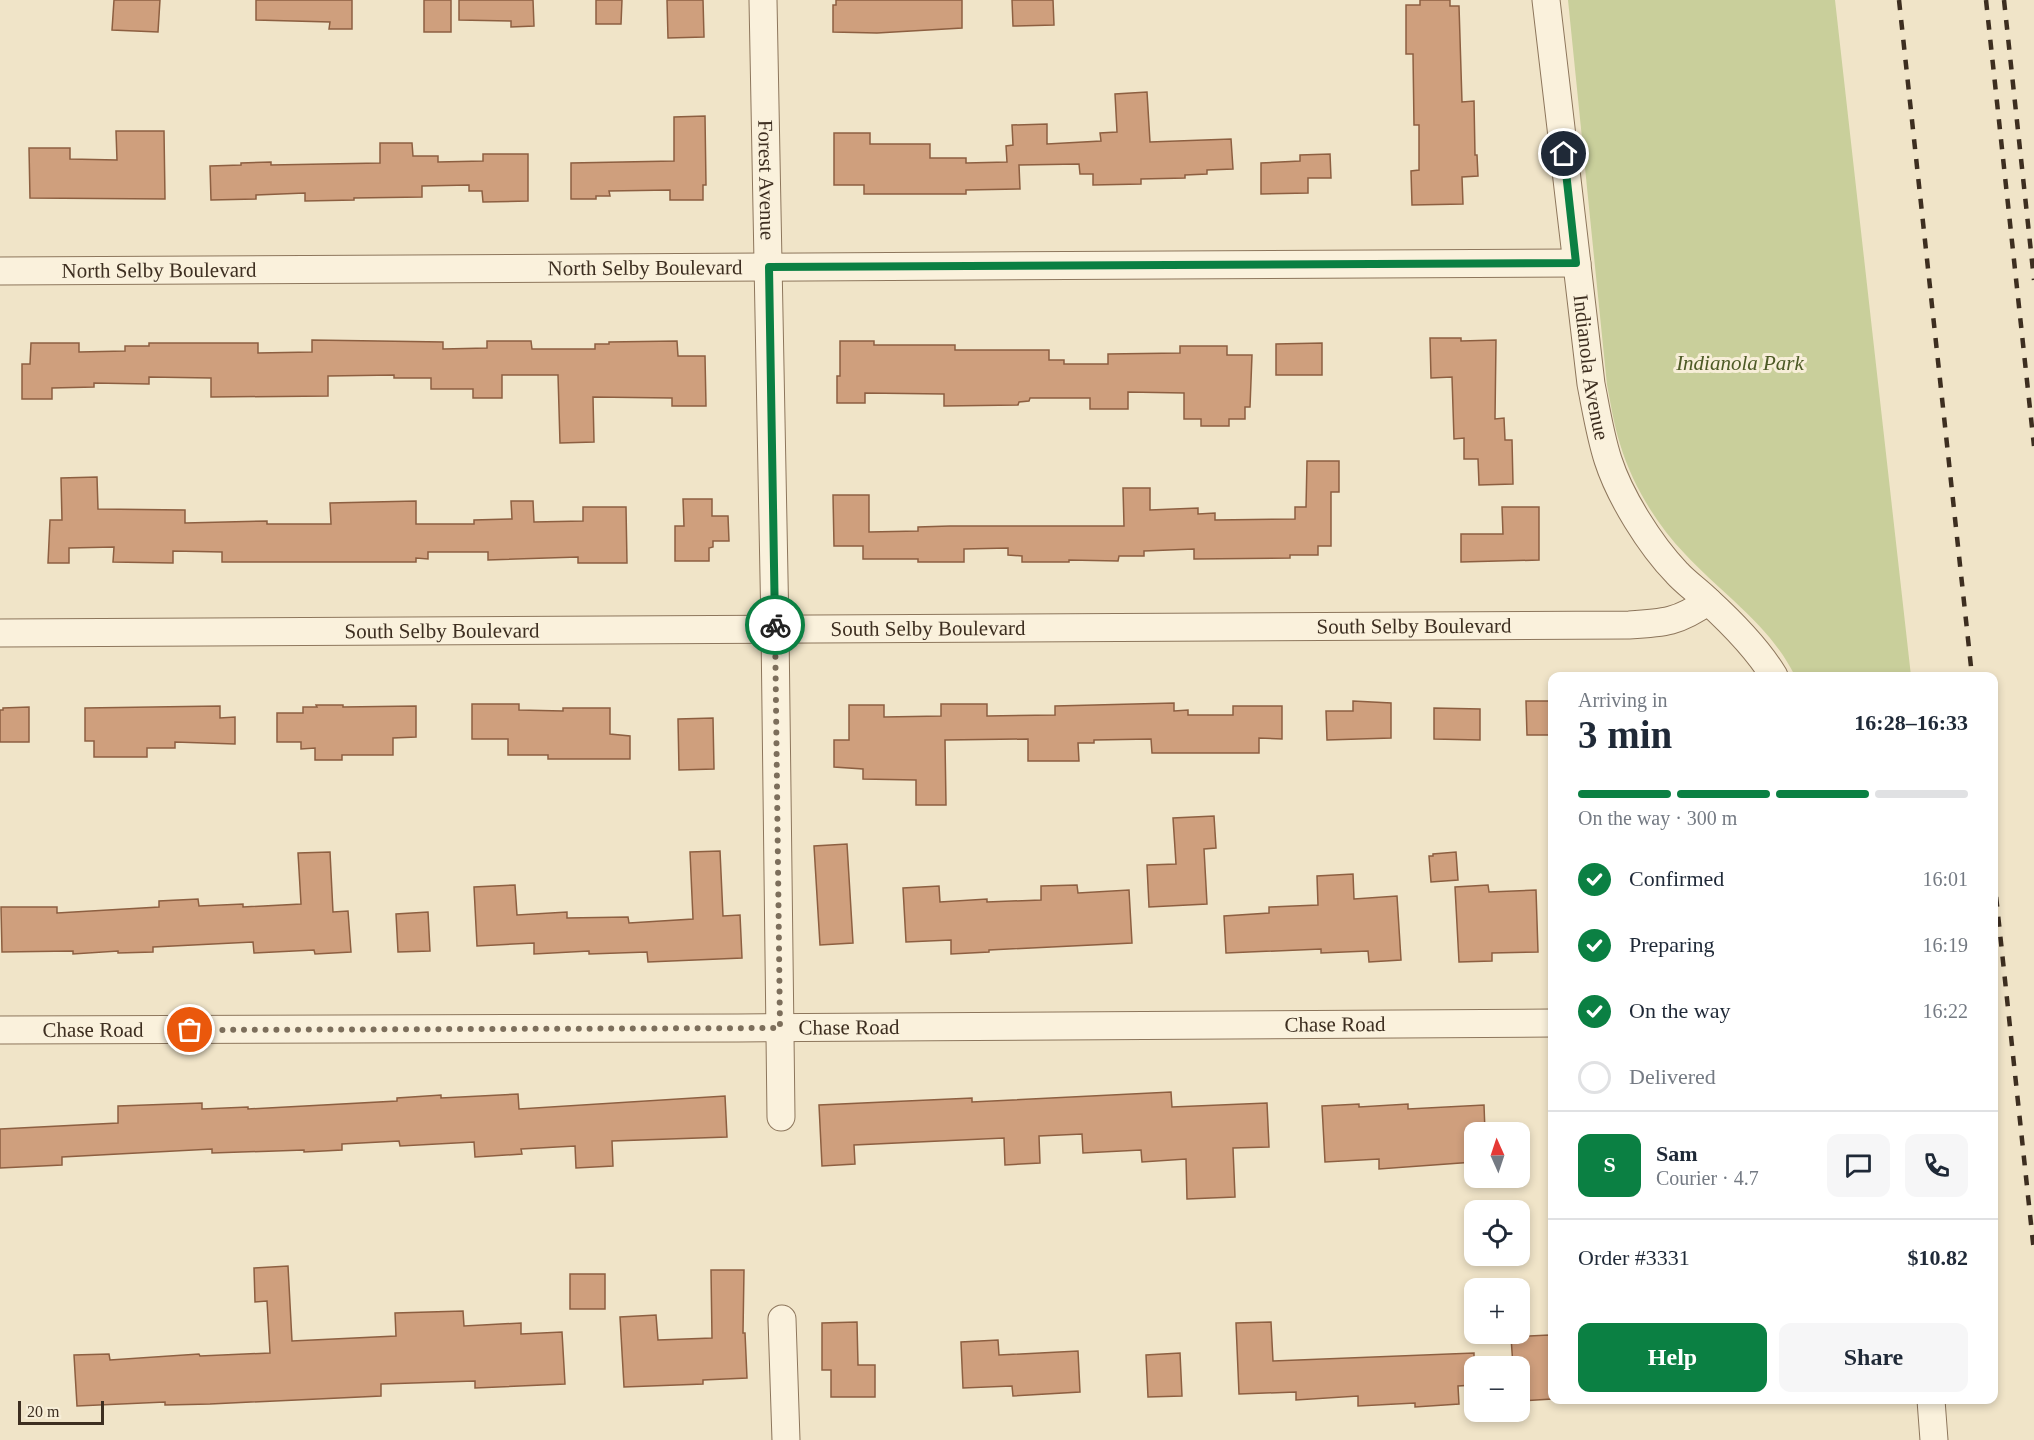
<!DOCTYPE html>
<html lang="en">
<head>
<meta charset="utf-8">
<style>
	body { margin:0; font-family:Georgia,serif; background:#f6f6f7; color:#1f2937; height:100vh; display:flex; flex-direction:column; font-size:22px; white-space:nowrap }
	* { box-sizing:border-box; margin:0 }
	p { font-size:20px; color:#747a83 }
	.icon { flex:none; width:33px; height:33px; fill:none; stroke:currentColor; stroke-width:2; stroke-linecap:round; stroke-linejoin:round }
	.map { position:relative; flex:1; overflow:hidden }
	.drawer { position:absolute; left:1548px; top:672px; width:450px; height:732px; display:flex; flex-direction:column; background:#fff; border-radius:12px; box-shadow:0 3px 9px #0003 }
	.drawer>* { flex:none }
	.needle { width:39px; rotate:357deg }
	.fabs { position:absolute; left:1464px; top:1122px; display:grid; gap:12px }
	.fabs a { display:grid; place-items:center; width:66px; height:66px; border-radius:12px; background:#fff; box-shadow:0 3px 9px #0003; font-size:30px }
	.scale { position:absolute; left:18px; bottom:15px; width:86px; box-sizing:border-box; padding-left:6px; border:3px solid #3d2e20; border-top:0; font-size:16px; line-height:21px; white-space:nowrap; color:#3d2e20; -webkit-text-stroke:4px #f7eed8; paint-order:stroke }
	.pin { position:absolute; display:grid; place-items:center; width:51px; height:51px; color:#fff; margin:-26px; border:3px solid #fff; border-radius:50%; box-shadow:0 2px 6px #0007 }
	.courier { position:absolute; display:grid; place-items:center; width:60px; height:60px; margin:-30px; border:4px solid #0b8043; border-radius:50%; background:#fff; color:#222; box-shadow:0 2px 8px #0007 }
	.headline em { font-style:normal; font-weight:700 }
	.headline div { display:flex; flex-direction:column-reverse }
	.headline { display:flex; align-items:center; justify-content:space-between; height:102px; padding:0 30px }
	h1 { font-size:39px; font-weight:700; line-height:45px }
	.bar { display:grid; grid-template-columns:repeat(4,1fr); gap:9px 6px; align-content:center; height:72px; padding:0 30px }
	.bar i { height:8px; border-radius:4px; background:#e0e1e3 }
	.bar .selected { background:#0b8043 }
	.bar p { grid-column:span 4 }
	.line { display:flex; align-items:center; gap:15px; padding:0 30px; border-top:2px solid #e0e1e3 }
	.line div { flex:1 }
	.round { display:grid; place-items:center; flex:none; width:63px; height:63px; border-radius:12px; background:#f6f6f7 }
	ol { padding:0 30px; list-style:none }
	li { display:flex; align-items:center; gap:18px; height:66px }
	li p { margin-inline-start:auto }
	li .icon { padding:6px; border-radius:50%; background:#0b8043; color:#fff; stroke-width:4 }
	li:last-child { color:#747a83 }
	li i { width:33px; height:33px; border:3px solid #e0e1e3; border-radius:50% }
	.primary-button { display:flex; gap:12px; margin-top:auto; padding:12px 30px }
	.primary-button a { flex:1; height:69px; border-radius:12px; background:#0b8043; color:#fff; font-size:24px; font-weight:700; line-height:69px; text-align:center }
	.primary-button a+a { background:#f6f6f7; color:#1f2937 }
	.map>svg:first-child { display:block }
	.green { fill:#c9cf9b }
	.building { fill:#cf9f7d; stroke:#8d5f41; stroke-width:1.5 }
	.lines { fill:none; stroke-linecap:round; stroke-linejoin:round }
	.minor-casing { stroke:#8d765c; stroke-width:29 }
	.minor { stroke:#faf1dc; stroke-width:27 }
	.rail { stroke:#3d2e20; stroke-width:4.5; stroke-dasharray:10 10; stroke-linecap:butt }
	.done { stroke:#7c6e5b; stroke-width:6; stroke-dasharray:0 10.8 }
	.route { stroke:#0b8043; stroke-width:8 }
	.labels { text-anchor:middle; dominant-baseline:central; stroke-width:6; stroke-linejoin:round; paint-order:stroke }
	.street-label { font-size:21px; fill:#3d2e20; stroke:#f7eed8 }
	.park-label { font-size:21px; font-style:italic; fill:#4d5a26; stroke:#f7eed8 }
</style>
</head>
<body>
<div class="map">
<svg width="2034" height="1440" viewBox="0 0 2034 1440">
	<rect width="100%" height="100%" fill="#f0e4c8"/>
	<!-- green -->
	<path class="green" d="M1568,0H1835L1911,676H1795C1770,625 1723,595 1685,554C1656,524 1632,484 1620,444C1614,425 1611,405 1607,385Z"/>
	<!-- building -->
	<path class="building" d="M114,0H160L158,32L112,30Z
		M256,0H352V29H329L330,22L256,20Z
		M424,0H451V32H424Z
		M459,0H533L534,26L511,27V21L459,20Z
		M596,0H622L621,24H596Z
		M667,0H703L704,37L668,38Z
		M836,0H962V28L877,33L833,32V5H836Z
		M1012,0H1053L1054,25L1013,26Z
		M1420,0H1450V6H1459L1462,102L1474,101L1475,155H1477L1478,176L1462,177L1463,204L1412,205L1411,171L1419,170V125H1414L1413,54H1406V5H1420Z
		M1147,92L1150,142L1231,139L1233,169L1207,170V174L1185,175V178L1141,179V184L1093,185V174H1080L1079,164L1019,165L1020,189L966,190V194H864V185H834V133H870V144H930V158H966V163L1007,162L1006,146L1013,145L1012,125L1047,124V144L1101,141L1100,133L1117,132L1115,94Z
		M705,116L706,185H703V200H670V190L609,191L610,196H596V199H571V163L674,161V117Z
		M116,131H164L165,199L30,198L29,148H70V159L117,160Z
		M380,143H412L413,156H438V162L483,161V154H528V201L483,202L482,191H469V185L422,186V197L354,198V200L305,201V193L256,195V199L211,200L210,166L241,165V163L271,162V165L380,163Z
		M1330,154L1331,178H1308V193L1261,194V163L1300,161V155Z
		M1430,338H1461V341L1496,340L1495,419L1504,418L1505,440H1512L1513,484L1479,485L1478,459H1464V438L1454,439L1452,377L1431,378Z
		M312,340L443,342V349L487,348V341H531L532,349H595V344H609V342L677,341L678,356H705L706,406H672V398L593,397L594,442L560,443L558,375H502V398H473V389H431V378H394V375L328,376V396L211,397V378L149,377V384L94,383V387L52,388V399H22V364H30L31,343H79V352L125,351V346H149V343H258V353L312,352Z
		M840,341H874V345H955V350H1049V360H1064V364H1108V354L1180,353V346H1227V355H1252L1250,407H1245V419H1229V426H1201V419H1184V393L1128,392V409H1090V398H1030L1029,401L1019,402L1018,405L944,406V394L865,393V403H837V376H840Z
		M1322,343V375H1276V344Z
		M1307,461H1339V492H1331V546H1318V555H1290V558L1194,559V549L1144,551V556H1119L1118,561L1069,560V562H1022V556L1008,555V548L964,549V562H918V559H863V546H834L833,495H869V532L918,531V527L950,526H1124L1123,488H1150V510L1198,508V514L1215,513V520L1295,519V507H1306Z
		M97,477L98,509L185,510V523L267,521V524H331L330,503L416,501V524H474V520L512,519L511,501H533L534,522L583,521V507H626L627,563H578V557L488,560V552H428V559L416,558V562H222V552L173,551V563L113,562L114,547L69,548V563H48L50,520H62L61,478Z
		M683,499H712V516H728L729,541H713V547L709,548V561H675V526H684Z
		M1502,507H1539V560L1461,562V534H1503Z
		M1353,701L1391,703V738L1327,740L1326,711H1353Z
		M1526,701H1552V735H1527Z
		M1174,703V711L1188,710V715H1233V706H1282V739L1259,738V753H1152L1151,739L1094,740V743H1078L1079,761H1028V739L945,740L946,805H916V780L863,779V769L834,767V740H849V705H884V717L941,716V704H987V716L1055,715V706Z
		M472,704H519V710L563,711V708H610V734L630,736V759H548V755H508V739H472Z
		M316,705H343V707L416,706V737L393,738V755H342V760H315V748L301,749V742H277V713H303V707H317Z
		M220,706V718L235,717V744L175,742V748H147V757H94V741H85V708Z
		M29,707V742H0V710H3V708Z
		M1434,708L1480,709V740L1434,739Z
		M713,718L714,769L679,770L678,719Z
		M1214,816L1216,848L1204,849L1207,904L1149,907L1147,865L1176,864L1173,818Z
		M847,844L853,943L820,945L814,846Z
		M720,851L723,916L740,915L742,958L648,962L647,952L589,954V951L534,954V943L477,946L474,887L515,885L517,915L567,912V918L628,917L629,923L693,919L690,852Z
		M330,852L333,912L348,911L351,952L315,954L314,950L254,953L253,942L153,947V952L118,953V951L73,954V951L2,952L1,907H57V913L159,907V901L198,899L199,906L243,904V907L301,904L298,853Z
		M1456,852L1458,880L1431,882L1429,856H1433V854Z
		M1353,874L1354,899L1397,896L1401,960L1369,962L1368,951L1321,953V949L1226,953L1224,916L1269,913V907L1318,905L1317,876Z
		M1077,885L1078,893L1129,890L1132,943L989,950V952L951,954V940L906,942L903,888L939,886L940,902L987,899V902L1041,900V886Z
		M1488,885L1489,892L1536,890L1538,952L1492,953V961L1459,962L1455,887Z
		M428,912L430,951L398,952L396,914Z
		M1171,1092L1172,1107L1267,1103L1269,1147L1233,1148L1235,1197L1187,1199L1186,1159L1142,1162L1141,1150L1083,1153L1082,1134L1039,1136L1040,1163L1005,1165L1004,1138L854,1145L855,1164L822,1166L819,1105L972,1098V1102Z
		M518,1094L519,1109L725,1096L727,1137L612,1141L613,1166L576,1168L575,1146L521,1149L522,1154L475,1157L474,1142L400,1146L399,1141L342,1144V1150L304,1152V1150L212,1153V1149L62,1157V1165L0,1168V1129L118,1123V1106L202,1103V1109L248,1107V1109L397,1101V1098L441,1095V1098Z
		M1359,1104V1107L1408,1104V1109L1484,1105L1485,1132H1474V1162L1379,1169V1159L1325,1162L1322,1106Z
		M288,1266L292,1341L396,1336L395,1313L463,1311L464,1326L521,1323V1334L562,1332L565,1384L475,1388V1381L381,1384V1396L210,1404L165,1405V1402L77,1406L74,1355L109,1354L110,1360L199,1354L200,1356L270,1353L267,1301L255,1302L254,1268Z
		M711,1270H744L743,1333H745L747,1378L703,1380V1384L624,1387L620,1317L656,1315L658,1340L712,1338Z
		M570,1274H605V1309H570Z
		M857,1322L858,1365H875V1397H831V1370H822V1323Z
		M1271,1322L1273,1361L1474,1353V1385L1458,1386L1459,1404L1415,1407V1403L1358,1406V1396L1296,1400V1392L1239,1394L1236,1323Z
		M1549,1335L1552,1399L1520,1401V1366H1513L1511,1337Z
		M998,1340L999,1355L1078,1351L1080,1392L1013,1396L1012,1386L963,1388L961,1342Z
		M1180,1353L1182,1396L1148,1397L1146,1355Z"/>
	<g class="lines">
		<defs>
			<g id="minor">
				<path id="s1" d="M763,0L775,629L781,1117"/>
				<path id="s2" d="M1546,0L1591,384C1596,409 1600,435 1608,460C1620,497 1650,545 1677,573C1686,583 1698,591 1708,601C1732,623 1757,648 1774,676"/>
				<path id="s3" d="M0,271L1577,263"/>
				<path id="s4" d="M0,633L1629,625C1664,623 1679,622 1708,601"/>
				<path id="s5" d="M0,1030L738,1028L1552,1023"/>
				<path d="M782,1319L786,1440"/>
				<path d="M1931,1400L1934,1440"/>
			</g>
		</defs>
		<!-- minor casing -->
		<use href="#minor" class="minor-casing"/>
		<!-- minor -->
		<use href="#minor" class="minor"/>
		<!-- rail -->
		<path class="rail" d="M1899,0L1972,676
			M1986,0L2034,446
			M2004,0L2034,280
			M1994,877L2034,1252"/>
	</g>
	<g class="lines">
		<!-- done -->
		<path class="done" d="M190,1030L780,1028L775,625"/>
		<!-- route -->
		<path class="route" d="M775,625L769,267L1576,263L1564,154"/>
	</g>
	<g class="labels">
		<!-- street labels -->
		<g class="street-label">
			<text stroke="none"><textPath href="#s1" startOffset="180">Forest Avenue</textPath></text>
			<text stroke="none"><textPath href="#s3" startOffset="645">North Selby Boulevard</textPath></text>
			<text stroke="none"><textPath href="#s3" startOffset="159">North Selby Boulevard</textPath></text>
			<text stroke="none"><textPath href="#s2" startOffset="370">Indianola Avenue</textPath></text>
			<text stroke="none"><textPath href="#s4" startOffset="1414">South Selby Boulevard</textPath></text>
			<text stroke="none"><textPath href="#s4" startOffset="928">South Selby Boulevard</textPath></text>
			<text stroke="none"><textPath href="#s4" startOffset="442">South Selby Boulevard</textPath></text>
			<text stroke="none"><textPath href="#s5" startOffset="1335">Chase Road</textPath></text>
			<text stroke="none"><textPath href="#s5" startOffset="849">Chase Road</textPath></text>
			<text stroke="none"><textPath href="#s5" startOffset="93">Chase Road</textPath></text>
		</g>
		<!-- park labels -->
		<g class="park-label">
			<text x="1740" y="363">Indianola Park</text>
		</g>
	</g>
</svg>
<div class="fabs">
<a><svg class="needle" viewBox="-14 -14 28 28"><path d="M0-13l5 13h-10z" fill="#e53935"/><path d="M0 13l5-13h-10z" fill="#747a83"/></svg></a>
<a><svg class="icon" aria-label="locate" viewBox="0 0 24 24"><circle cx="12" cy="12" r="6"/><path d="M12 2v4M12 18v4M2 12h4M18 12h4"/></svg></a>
<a>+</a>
<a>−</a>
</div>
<div class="scale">20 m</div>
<div class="pin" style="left:190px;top:1030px;background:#ea580c"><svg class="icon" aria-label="bag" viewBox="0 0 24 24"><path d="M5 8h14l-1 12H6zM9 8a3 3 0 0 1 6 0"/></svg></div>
<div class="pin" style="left:1564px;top:154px;background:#1f2937"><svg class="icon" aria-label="home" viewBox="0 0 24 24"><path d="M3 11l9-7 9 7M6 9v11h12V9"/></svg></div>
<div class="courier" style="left:775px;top:625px"><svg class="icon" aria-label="bike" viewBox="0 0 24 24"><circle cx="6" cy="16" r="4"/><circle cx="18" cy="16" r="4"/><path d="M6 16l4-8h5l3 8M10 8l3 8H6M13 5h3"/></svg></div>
<section class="drawer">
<div class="headline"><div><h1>3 min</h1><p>Arriving in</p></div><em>16:28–16:33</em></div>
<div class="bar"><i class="selected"></i><i class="selected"></i><i class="selected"></i><i></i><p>On the way · 300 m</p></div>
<ol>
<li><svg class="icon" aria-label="check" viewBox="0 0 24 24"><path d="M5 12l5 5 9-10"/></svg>Confirmed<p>16:01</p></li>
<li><svg class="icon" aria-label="check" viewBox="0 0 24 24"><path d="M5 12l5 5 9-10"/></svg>Preparing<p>16:19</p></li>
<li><svg class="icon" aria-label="check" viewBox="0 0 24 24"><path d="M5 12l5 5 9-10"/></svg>On the way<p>16:22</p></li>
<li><i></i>Delivered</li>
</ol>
<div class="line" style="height:108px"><b class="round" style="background:#0b8043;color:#fff">S</b><div><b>Sam</b><p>Courier · 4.7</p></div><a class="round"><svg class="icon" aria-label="chat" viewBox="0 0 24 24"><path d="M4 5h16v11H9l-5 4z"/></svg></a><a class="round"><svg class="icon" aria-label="phone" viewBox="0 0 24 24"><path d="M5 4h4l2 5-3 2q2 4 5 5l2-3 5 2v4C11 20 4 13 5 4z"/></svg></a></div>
<div class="line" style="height:78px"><div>Order #3331</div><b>$10.82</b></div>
<div class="primary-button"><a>Help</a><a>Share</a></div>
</section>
</div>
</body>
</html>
